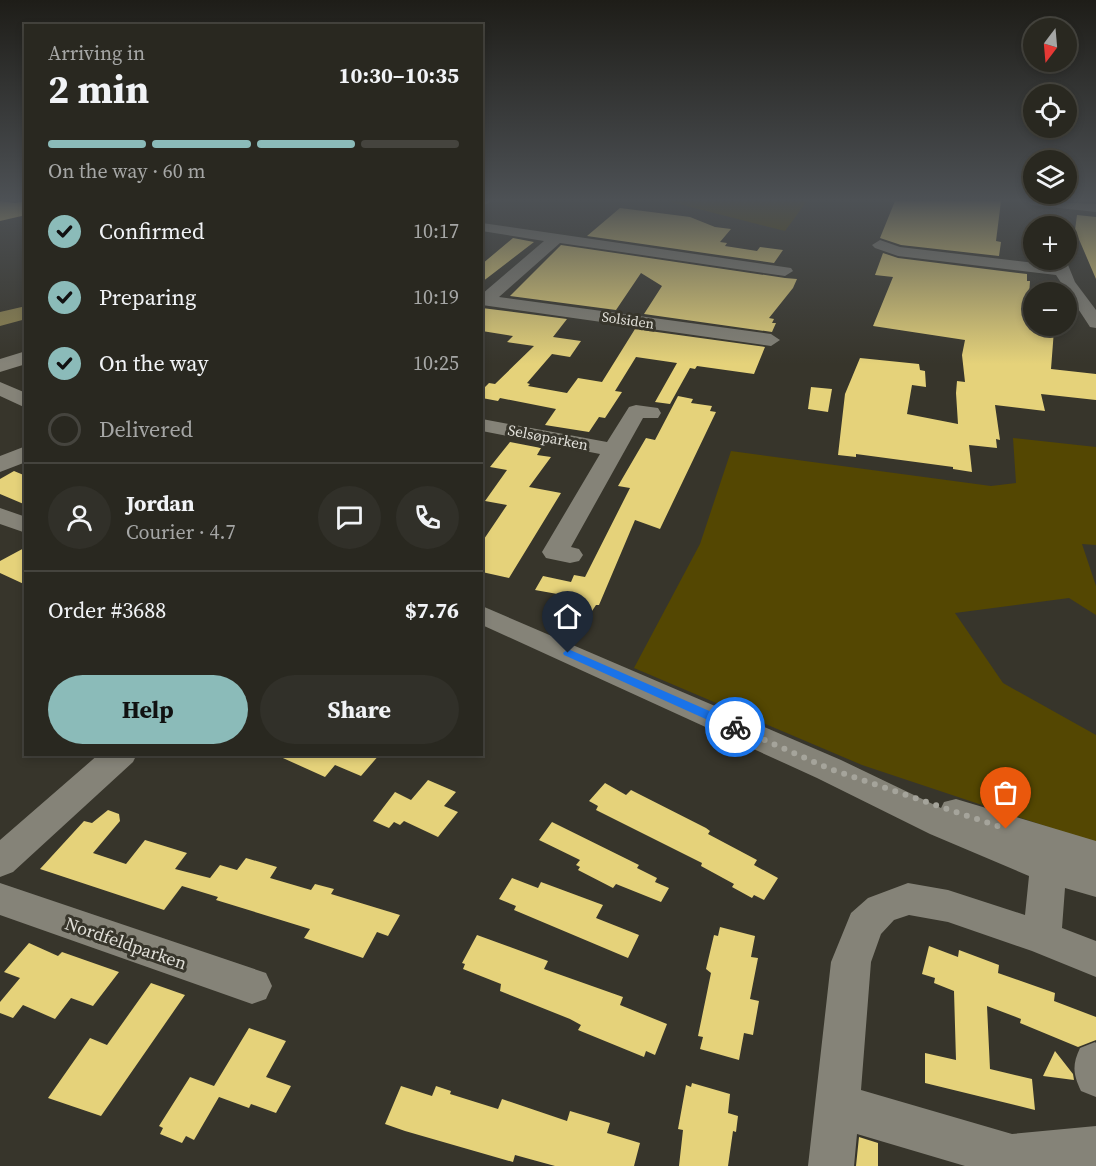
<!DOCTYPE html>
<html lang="en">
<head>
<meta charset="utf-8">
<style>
	body { margin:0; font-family:"Source Serif 4",serif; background:#313029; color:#f1f3f6; height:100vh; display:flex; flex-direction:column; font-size:22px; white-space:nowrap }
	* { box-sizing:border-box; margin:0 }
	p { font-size:20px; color:#a5a6a5 }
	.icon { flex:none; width:33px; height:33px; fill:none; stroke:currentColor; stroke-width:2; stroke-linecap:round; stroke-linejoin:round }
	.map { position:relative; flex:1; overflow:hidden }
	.sheet { position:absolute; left:24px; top:24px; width:459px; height:732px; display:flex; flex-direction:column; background:#292820; border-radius:0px; box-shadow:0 3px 9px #0003,0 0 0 2px #45443e }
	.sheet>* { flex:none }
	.needle { width:39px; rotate:196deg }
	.controls { position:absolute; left:1023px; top:18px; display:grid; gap:12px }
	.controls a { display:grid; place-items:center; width:54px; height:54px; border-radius:50%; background:#292820; box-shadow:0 3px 9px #0003,0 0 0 2px #45443e; font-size:30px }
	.pin { position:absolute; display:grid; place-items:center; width:51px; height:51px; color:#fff; margin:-62px -26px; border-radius:50% 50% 50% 0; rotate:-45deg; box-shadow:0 0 6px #0007 }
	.pin .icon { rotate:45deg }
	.courier { position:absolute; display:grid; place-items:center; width:60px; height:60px; margin:-30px; border:4px solid #1a73e8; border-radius:50%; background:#fff; color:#222; box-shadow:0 2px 8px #0007 }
	.headline em { font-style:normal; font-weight:700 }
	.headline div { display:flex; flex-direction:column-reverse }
	.headline { display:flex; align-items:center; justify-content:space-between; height:102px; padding:0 24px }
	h1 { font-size:39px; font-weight:700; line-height:45px }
	.bar { display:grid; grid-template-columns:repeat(4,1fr); gap:9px 6px; align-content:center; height:72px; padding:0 24px }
	.bar i { height:8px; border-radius:4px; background:#45443e }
	.bar .on { background:#8bbbb9 }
	.bar p { grid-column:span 4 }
	.line { display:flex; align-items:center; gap:15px; padding:0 24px; border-top:2px solid #45443e }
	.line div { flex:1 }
	.round { display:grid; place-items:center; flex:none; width:63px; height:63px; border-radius:32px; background:#313029 }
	ol { padding:0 24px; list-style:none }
	li { display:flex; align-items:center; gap:18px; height:66px }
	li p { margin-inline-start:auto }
	li .icon { padding:6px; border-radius:50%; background:#8bbbb9; color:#111; stroke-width:4 }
	li:last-child { color:#a5a6a5 }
	li i { width:33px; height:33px; border:3px solid #45443e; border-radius:50% }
	.cta { display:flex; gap:12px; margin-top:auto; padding:12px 24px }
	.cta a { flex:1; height:69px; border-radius:36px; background:#8bbbb9; color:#111; font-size:24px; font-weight:700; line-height:69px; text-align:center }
	.cta a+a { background:#313029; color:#f1f3f6 }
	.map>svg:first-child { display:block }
	.green { fill:#544702 }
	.building { fill:#e5d27a }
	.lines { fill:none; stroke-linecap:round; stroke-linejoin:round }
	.minor { fill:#858378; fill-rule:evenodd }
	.major { fill:#8f8450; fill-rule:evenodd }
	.route { fill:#1a73e8 }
	.done { stroke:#a5a49b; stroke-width:6; stroke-dasharray:0 10.8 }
	.labels { text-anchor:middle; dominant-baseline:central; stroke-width:6; stroke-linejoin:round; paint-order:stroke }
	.far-street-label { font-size:14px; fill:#e0dfd8; stroke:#37352b }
	.street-label { font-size:15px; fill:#e0dfd8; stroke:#37352b }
	.near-street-label { font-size:18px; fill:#e0dfd8; stroke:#37352b }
</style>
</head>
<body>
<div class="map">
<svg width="1096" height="1166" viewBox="0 0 1096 1166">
	<rect width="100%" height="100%" fill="#37352b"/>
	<!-- green -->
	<path class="green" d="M667,201H807L785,231Z
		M1013,438L1096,447V545L1082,544L1096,586V615L1069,598L955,613L1003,683L1096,735V843L862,765L634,668L700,544L731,451L991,486L1016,483Z"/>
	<!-- building -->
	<path class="building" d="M0,201L15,203L26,201V215L0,221Z
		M895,201H1001L996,241L1001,242L999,256L901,245L880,238Z
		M620,208L690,217L715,227L731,229L720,242L727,243L725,246L757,251L760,247L783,250L774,263L587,236Z
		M1077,215L1096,217V279L1075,230Z
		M513,238L534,242L482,282V264Z
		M561,245L785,278L797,279L793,288L769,318L774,319L772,323H776L772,332L644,314L662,286L641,273L616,310L510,296Z
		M883,253L898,258L1027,274V281H1030L1029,295L1034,296V326L1054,330L1051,369L1096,374V400L1041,394L1045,411L995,405L1000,440L996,439L997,448L969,445L972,472L953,469V467L856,454V457L838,455L845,394L860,358L919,364L920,370L925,371L926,387L912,385L907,414L958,424L956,393L957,381L965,382L962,355L965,340L873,326L893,277L875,275Z
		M482,308L567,319L553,337L581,341L570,357L552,354L527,383L530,384L528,386L567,393L578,378L602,382L635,329L765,347L754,374L697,366L695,369L690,368L670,404L655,402L677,363L636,357L615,391L622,392L605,418L599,417L589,432L545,425L556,409L500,398L498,401L482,398V390L489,383L495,384L534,346L507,342L513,336L482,331Z
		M811,387L832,389L828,412L808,409Z
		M678,396L693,399L691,403L712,406L710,411L716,412L660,529L635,520L599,605H596L592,611L559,604L563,595L535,590L543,576L571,582L574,575L585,577L630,488L618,486L646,438L655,440Z
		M510,442L541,448L537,455L551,457L529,487L561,493L509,578L482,572V542L507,505L485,501L507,470L490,467Z
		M14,471L26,476V505L0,494V479Z
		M26,547V585L0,573V561Z
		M274,754H380L361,776L335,765L325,777Z
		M428,780L456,792L444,806L458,812L438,837L404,821L400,825L394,822L389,828L373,821L395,792L411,800Z
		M605,783L626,795L631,790L706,828L710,831L708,834L757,860L754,865L778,878L764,900L754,895L752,898L732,887L734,884L701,866L702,863L596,810L598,806L589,801Z
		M108,810L119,814L120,821L93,853L126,864L145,840L187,853L175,869L210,878L220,865L237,870L246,858L277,867L270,878L311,890L315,884L334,889L331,894L400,915L388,936L377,932L363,958L304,938L310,929L216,900L218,897L182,886L164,910L40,869L84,821L92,823Z
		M552,822L639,865L637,868L657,878L655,882L669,888L661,902L616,884L613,888L578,870L580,867L576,865L580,860L539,840Z
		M512,878L538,888L541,882L603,905L596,918L639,935L628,958L514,910L516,906L499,899Z
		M720,927L755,936L751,957L758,958L750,999L759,1001L753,1035L744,1033L739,1060L700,1049L703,1037L698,1036L711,973L706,969L714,935L718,936Z
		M477,935L548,961L544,969L623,997L620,1005L667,1024L655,1055L646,1051L644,1057L578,1030L581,1025L570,1019L500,991L501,984L463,969L465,964L462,963Z
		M29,943L58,956L62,952L119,972L93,1006L71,998L55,1019L23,1005L13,1018L0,1013V1002L20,978L4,972Z
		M929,946L958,957L959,950L999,965L998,973L1055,993L1054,1001L1096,1017V1040L1078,1047L1020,1023L1021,1019L987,1006L990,1069L1032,1079L1035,1110L925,1083V1053L956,1060L954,991L934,983L935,978L922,974Z
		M151,983L185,995L101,1116L48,1098L90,1038L107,1045Z
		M249,1028L286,1041L266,1077L291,1086L276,1113L251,1104L249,1108L219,1097L194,1140L186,1136L182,1143L160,1134L163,1128L159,1126L190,1077L214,1086Z
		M1055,1051L1073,1074L1074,1080L1043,1076Z
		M692,1083L730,1094L728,1113L738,1116L736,1132L733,1131L728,1166H679L683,1130L678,1129L686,1085L691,1087Z
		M401,1086L432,1096L436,1086L451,1091L450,1094L498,1109L502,1099L567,1121L570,1111L610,1123L607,1133L640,1143L634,1166H555L515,1155L513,1162L405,1131L385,1124Z
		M859,1137L878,1143V1166H856Z"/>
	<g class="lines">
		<!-- minor -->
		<path class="minor" d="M482,201H492L482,206Z
			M1025,201L1096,204V212L1032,205Z
			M482,223L791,268L793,271L785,276L560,243L499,297L771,334L780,340L771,346L482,305V294L544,241L482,231Z
			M880,240L900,247L1052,265L1050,260H1066L1075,282L1096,310V328L1090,327L1056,275L898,256L875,248L872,245Z
			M26,351V364L0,372V359Z
			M0,382L26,393V408L0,396Z
			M636,405L658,408L661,413L658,418H643L571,547L579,549L583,555L579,561L570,563L546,558L542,552L600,454L482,431V419L607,442L629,407Z
			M26,446V462L0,472V456Z
			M0,508L26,517V533L0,524Z
			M482,606L841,760L941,808L944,802L956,799L1096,841V897L1065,888L1062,928L1096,941V977L1032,951L948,922L909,915L894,920L881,934L871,962L861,1090L1012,1134L1096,1126V1166H965L857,1134L854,1166H808L831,962L851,913L868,898L908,883L948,890L1025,915L1029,876L930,834L817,778L482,625Z
			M99,754H137L133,762L13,872L0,877V840Z
			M0,883L266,973L272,986L266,999L252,1004L0,915Z
			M1095,1042L1096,1043V1097L1081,1091C1073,1074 1072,1065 1080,1048Z"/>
		<!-- major -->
		<path class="major" d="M26,306V319L0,326V312Z"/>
	</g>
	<!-- sky -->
	<linearGradient id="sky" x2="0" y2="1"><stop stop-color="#1e1d18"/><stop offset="0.55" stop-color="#4d5155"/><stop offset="1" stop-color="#4d5155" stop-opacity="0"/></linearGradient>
	<rect width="1096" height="364" fill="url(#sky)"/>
	<!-- route -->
	<path class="route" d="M568,649L739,724L740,727L735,731L730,730L564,655L563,653Z"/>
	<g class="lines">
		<!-- done -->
		<path class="done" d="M735,727L830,769L1006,829"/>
	</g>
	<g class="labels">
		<!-- far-street labels -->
		<g class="far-street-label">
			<text transform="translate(628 320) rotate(8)">Solsiden</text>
		</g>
		<!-- street labels -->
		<g class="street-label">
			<text transform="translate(548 437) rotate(11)">Selsøparken</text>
		</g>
		<!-- near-street labels -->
		<g class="near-street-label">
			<text transform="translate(126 943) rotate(19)">Nordfeldparken</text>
		</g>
	</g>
</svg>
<div class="controls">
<a><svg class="needle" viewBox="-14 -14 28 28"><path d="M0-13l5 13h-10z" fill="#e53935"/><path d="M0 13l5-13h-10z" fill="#a5a6a5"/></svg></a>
<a><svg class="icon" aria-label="locate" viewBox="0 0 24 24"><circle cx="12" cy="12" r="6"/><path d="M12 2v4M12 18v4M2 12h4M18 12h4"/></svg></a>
<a><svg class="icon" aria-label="layers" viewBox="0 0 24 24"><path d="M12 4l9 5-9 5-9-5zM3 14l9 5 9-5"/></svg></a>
<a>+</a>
<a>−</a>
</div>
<div class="pin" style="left:1006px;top:829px;background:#ea580c"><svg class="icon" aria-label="bag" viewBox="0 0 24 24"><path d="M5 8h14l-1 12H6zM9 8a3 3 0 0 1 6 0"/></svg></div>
<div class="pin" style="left:568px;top:653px;background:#1f2937"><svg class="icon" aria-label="home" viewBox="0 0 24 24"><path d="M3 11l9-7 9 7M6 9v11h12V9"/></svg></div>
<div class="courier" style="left:735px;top:727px"><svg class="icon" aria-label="bike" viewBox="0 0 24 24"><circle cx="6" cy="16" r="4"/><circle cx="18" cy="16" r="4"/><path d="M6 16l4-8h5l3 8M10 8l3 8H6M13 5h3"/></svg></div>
<section class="sheet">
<div class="headline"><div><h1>2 min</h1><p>Arriving in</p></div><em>10:30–10:35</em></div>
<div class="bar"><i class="on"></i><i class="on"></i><i class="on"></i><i></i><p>On the way · 60 m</p></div>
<ol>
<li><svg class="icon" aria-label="check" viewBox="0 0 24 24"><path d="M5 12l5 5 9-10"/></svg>Confirmed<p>10:17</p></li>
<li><svg class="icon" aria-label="check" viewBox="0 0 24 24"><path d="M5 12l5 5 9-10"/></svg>Preparing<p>10:19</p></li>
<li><svg class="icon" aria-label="check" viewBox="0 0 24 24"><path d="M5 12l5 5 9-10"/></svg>On the way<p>10:25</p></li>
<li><i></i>Delivered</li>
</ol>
<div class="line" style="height:108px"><a class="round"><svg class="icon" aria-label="person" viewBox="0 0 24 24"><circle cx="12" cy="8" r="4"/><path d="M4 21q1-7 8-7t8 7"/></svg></a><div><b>Jordan</b><p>Courier · 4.7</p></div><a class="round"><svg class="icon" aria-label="chat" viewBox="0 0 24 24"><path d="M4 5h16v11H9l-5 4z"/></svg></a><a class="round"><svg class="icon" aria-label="phone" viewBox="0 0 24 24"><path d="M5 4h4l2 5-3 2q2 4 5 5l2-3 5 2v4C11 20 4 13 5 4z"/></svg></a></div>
<div class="line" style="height:78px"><div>Order #3688</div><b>$7.76</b></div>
<div class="cta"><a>Help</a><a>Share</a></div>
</section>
</div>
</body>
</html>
